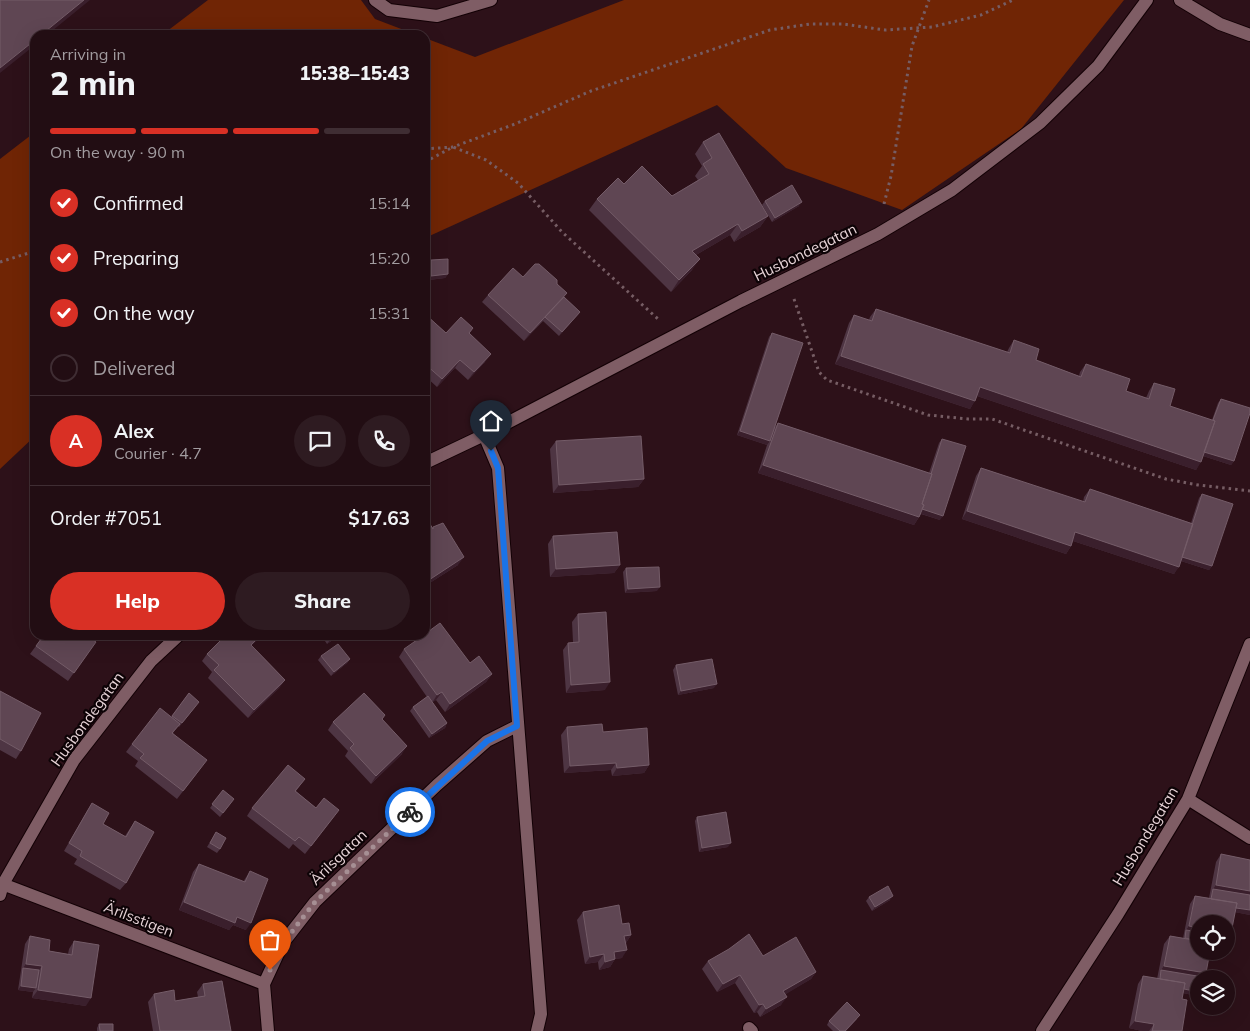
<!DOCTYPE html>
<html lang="en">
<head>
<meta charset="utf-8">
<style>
	body { margin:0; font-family:Mulish,sans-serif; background:#2e1b21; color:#f1f3f6; height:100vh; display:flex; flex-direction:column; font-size:19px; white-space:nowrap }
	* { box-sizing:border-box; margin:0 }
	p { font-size:16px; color:#a29ca0 }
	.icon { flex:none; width:28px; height:28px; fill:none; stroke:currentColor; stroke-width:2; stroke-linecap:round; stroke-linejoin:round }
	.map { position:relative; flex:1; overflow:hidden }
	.sheet { position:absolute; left:30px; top:30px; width:400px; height:610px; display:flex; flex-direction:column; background:#220d13; border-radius:15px; box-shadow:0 5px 20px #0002,0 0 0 1px #3f2d33 }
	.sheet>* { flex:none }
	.buttons { position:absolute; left:1190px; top:915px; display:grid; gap:10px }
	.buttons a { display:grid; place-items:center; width:45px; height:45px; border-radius:50%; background:#220d13; box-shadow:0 5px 20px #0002,0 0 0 1px #3f2d33; font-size:25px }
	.pin { position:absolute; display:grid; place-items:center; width:42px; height:42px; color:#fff; margin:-51px -21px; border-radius:50% 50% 50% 0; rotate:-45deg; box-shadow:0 0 5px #0007 }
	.pin .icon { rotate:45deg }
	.courier { position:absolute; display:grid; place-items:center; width:50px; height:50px; margin:-25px; border:4px solid #1a73e8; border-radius:50%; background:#fff; color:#222; box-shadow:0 1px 6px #0007 }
	.headline em { font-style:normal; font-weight:800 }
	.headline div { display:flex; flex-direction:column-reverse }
	.headline { display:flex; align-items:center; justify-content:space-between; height:85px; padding:0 20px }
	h1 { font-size:32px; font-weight:800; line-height:38px }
	.bar { display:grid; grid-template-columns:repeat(4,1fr); gap:8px 5px; align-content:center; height:60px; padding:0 20px }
	.bar i { height:6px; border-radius:4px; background:#3f2d33 }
	.bar .active { background:#d93025 }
	.bar p { grid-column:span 4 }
	.line { display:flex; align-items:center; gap:12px; padding:0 20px; border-top:1px solid #3f2d33 }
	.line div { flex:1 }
	.round { display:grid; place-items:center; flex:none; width:52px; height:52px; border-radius:26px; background:#2e1b21 }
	ol { padding:0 20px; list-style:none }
	li { display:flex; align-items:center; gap:15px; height:55px }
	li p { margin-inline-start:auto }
	li .icon { padding:5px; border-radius:50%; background:#d93025; color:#fff; stroke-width:4 }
	li:last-child { color:#a29ca0 }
	li i { width:28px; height:28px; border:2px solid #3f2d33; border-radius:50% }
	.action { display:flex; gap:10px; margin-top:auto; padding:10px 20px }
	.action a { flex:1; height:58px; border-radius:30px; background:#d93025; color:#fff; font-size:20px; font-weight:800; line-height:58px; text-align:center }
	.action a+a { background:#2e1b21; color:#f1f3f6 }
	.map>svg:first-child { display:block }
	.green { fill:#702505 }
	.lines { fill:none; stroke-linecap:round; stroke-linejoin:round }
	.lane-casing { stroke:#130005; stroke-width:14 }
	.street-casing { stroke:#130005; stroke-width:14 }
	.path { stroke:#765d64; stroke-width:3; stroke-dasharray:2.5 4; stroke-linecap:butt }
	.lane { stroke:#7f5d65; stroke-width:12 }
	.street { stroke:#7f5d65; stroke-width:12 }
	.wall { fill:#4e3543 }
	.shaded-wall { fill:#3a1f2c }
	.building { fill:#5f4653; stroke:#745c68 }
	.done { stroke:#a68f94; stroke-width:5; stroke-dasharray:0 9 }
	.route { stroke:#1a73e8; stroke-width:6 }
	.labels { text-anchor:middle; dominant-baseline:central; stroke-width:4.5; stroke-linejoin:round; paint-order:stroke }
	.street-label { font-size:15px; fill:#e7d3d7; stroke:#0d0306 }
</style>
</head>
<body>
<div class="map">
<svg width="1250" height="1031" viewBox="0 0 1250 1031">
	<rect width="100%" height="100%" fill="#2d1119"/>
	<!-- green -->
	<path class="green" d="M208,0H361L375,19L417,35H162Z
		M624,0H1124L1021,129L902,210L786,168L717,105L425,238V38L475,57Z
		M35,132V436L0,469V159Z"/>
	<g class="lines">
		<defs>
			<path id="lane" d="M375,0L389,10L437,16L491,0"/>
			<path id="street" d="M1180,0L1220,24L1250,35
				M484,435L498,468L541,1014L537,1031
				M425,463L484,435L741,301L878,234L952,190L1040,123L1098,66L1147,0
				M1188,799L1250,838
				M0,883L264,984
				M0,895L3,884L74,760L151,661L179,635
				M749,1028L752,1031
				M268,1031L264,984L283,943L315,902L437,785L487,741L517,726
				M1042,1031L1118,914L1188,799L1250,644"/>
		</defs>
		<!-- lane casing -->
		<use href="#lane" class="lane-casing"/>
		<!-- street casing -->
		<use href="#street" class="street-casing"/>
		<!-- path -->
		<path class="path" d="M425,149L453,147L515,124L591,91L770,30L810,24H843L885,30L932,27L981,15L1013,0
			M425,162L453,147L486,160L518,183L562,232L658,319
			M884,204L891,176L912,46L929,0
			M0,262L35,251
			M794,299L819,372L827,380L928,415L968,419H992L1166,479L1198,485L1250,491"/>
		<!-- lane -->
		<use href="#lane" class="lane"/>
		<!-- street -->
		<use href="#street" class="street"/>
	</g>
	<!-- wall -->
	<path class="wall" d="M703,142L768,216L760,227L734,242L730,235L696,255L692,270L671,292L589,210L597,199L624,184L672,196L698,180L695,176L702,166L695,154Z
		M765,201L799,206L772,222L762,205Z
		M431,260L448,274L445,278L429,280L428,264Z
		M523,277L557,284L564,297L580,312L559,336L543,321L524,341L482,302L488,295Z
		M876,309L1007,352L1009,348L1014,340L1036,360L1079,376L1080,372L1086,364L1126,391L1146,398L1149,391L1154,383L1170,406L1212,420L1218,403L1221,399L1234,461L1231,465L1203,456L1196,470L977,396L970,409L835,364L849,323L854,315L869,320L870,317Z
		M425,314L446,333L473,328L469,334L485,362L468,380L455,368L437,387L425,376Z
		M772,333L775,427L778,423L929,473L939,443L942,439L940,520L921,514L914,525L758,473L767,445L737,435L769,337Z
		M556,441L644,479L638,487L553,493L550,449Z
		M981,468L1083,502L1084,497L1090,489L1191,523L1199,498L1202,494L1212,566L1209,570L1181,561L1174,574L1073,541L1071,546L1066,554L962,519L976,476Z
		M425,516L432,528L433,527L458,565L425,586Z
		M553,536L620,565L614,573L550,577L548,544Z
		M626,568L657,591L625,593L623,572Z
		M578,614L605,690L566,693L563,650L568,643L573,642L572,622Z
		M35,622V628L32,626Z
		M44,635L96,642L68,681L30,654Z
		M321,635H340L327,644Z
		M252,646L285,680L279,688L248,718L208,678L212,672L202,661L207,654Z
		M404,649L470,663L492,674L486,682L445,712L436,700L432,702L447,723L445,728L429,738L410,711L413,707L427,697L399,657Z
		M321,656L350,659L347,663L331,676L318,660Z
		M676,665L714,688L678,695L673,670Z
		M0,691L21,751L16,759L0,750Z
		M189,693L196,706L179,727L178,726L173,733L201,768L177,799L135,766L138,761L126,752L132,744L171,717Z
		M385,715L382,720L402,754L371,784L345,756L348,751L328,730L333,722Z
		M567,727L603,732L649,765L644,773L612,776L611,770L564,773L561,735Z
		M305,779L296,791L316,808L339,810L305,854L293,844L289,849L247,816L252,808Z
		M223,790L234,799L220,817L210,808Z
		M92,803L103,824L125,836L135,821L126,883L120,890L74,864L77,859L64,851L87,811Z
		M697,817L728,847L699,852L695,821Z
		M216,832L220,849L217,853L207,847Z
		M1221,854L1250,860V915L1235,912L1229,937L1226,951L1223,956L1209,953L1197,996L1183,993L1182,999V1031H1142L1129,1028L1138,984L1143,976L1157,979L1164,944L1170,936L1183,938L1190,904L1195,896L1209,898L1216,862Z
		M199,864L243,882L250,871L246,930L233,925L229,930L179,910L193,872Z
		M869,897L890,900L872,911L866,901Z
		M583,912L622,924L631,935L626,943L622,958L615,959L610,967L599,970L598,962L585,964L577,920Z
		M30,936L49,951L68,954L69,949L74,941L86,1006L32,998L33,992L18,990L25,944Z
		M763,956L816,972L811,979L785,994L781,1005L760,1017L757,1012L754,1013L735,983L717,992L702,969L708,961Z
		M203,984L231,1031H153L148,1002L154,994L175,1001L198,997L197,992Z
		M857,1019L846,1031H833L827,1025L829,1021Z
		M99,1024L113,1031H97V1028Z"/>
	<!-- shaded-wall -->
	<path class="shaded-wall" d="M84,0H90L47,35H41Z
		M35,40V45L0,73V68Z
		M802,202L799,206L772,222L775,218Z
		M768,216L760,227L734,242L742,231Z
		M738,224L730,235L684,262L692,251Z
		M700,259L692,270L671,292L679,280Z
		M448,274L445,278L429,280L431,276Z
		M567,293L561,301L545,317L524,341L530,333Z
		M580,312L577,316L559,336L562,332Z
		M491,354L485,362L468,380L474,372Z
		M841,356L975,401L970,409L835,364Z
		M460,360L455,368L437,387L442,379Z
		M980,387L1201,462L1196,470L974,395Z
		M740,431L770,441L767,445L737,435Z
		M1203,451L1234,461L1231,465L1200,455Z
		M763,465L919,517L914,525L758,473Z
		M644,479L638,487L553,493L559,485Z
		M919,508L943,516L940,520L916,512Z
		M967,511L1071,546L1066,554L962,519Z
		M1075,532L1179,567L1174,574L1070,540Z
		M1181,556L1212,566L1209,570L1178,560Z
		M464,557L458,565L425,586V585L429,580Z
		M620,565L614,573L550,577L556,569Z
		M660,587L657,591L625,593L628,589Z
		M261,635H263L245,652L251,645Z
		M334,635H340L327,644L333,636Z
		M350,659L347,663L331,676L334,672Z
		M492,674L486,682L445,712L450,704Z
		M285,680L279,688L248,718L254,710Z
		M610,682L605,690L566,693L571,685Z
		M717,684L714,688L678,695L681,691Z
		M442,692L436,700L432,703L437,695Z
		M447,723L445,728L429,738L432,734Z
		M407,746L402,754L371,784L376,776Z
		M616,763L611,770L564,773L570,766Z
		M649,765L644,773L612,776L617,768Z
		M731,843L728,847L699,852L702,848Z
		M1216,885L1250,891V900L1213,889Z
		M893,896L890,900L872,911L875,907Z
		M184,902L237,917L251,923L246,930L233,925L229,930L179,910Z
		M1211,903L1250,910V915L1208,907Z
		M1189,926L1199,928V936L1186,930Z
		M1226,932L1231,933L1226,940Z
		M631,935L626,943L624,936Z
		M627,950L622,958L608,960L614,952Z
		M1203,951H1224L1226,952L1223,956Z
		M604,954L598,962L585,964L590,957Z
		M615,959L610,967L599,970L605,962Z
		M26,964L42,966L36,974L23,968Z
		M1164,966L1206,973L1202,979L1161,970Z
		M816,972L811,979L778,999L783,991Z
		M740,975L735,983L717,992L723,984Z
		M1159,983L1199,992V994L1197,996L1156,987Z
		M21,986L36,988L33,992L18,990Z
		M38,990L91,998L86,1006L32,998Z
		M787,997L781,1005L760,1017L766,1009Z
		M763,1004L757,1012L754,1013L759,1005Z
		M1135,1021L1154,1024L1149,1031H1142L1129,1028Z"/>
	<!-- building -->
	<path class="building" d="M0,0H84L41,35H35V40L0,68Z
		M719,133L768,216L742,231L738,224L692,251L700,259L679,280L597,199L618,178L624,184L642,166L672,196L709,174L703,164L712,158L703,142Z
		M792,185L802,202L775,218L765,201Z
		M448,259V274L431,276V260Z
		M535,264H539L557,280V284L567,293L530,333L488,295L513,268L523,277Z
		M564,297L580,312L562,332L545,317Z
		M876,309L1010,353L1014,340L1039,349L1036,360L1081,377L1086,364L1130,379L1126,391L1149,399L1154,383L1175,389L1170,406L1215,421L1201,462L980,387L975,401L841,356L854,315L872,321Z
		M425,314L446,333L461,317L473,328L469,333L491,354L474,372L460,360L442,379L425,364Z
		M772,333L803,343L770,441L740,431Z
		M1221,399L1250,408V413L1234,461L1204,452L1215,421L1213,420Z
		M778,423L932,474L922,504L924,505L919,517L763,465Z
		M641,436L644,479L559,485L556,441Z
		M942,439L966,446L943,516L922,509L924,505L922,504L932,474H931Z
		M981,468L1085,502L1090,489L1193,524L1179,567L1075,532L1071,546L967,511Z
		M1202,494L1233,504L1212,566L1182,557Z
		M425,516L433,529V527L443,523L464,557L429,580L425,574Z
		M617,532L620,565L556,569L553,536Z
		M659,567L660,587L628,589L626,568Z
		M606,612L610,682L571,685L568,643L579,642L578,614Z
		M440,623L470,663L479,656L492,674L450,704L442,692L437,695L404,649L424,635H425V634Z
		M44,635H86L96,642L74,673L36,646Z
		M226,635H261L251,645L285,680L254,710L214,670L219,665L207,654Z
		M338,644L350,659L334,672L321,656Z
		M712,659L717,684L681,691L676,665Z
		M0,691L41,713L21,751L0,739Z
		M189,693L199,702L182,723L172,716Z
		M364,693L385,715L382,719L407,746L376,776L350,748L354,744L333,722Z
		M428,696L447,723L432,734L413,707Z
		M160,708L180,724L172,733L207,760L183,791L140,758L144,754L132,744Z
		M602,724L603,732L647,728L649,765L617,768L616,763L570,766L567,727Z
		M288,765L305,779L295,791L316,808L324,798L339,810L311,846L299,837L295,841L252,808Z
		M223,790L234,799L223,813L212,804Z
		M92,803L109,813L103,824L126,837L135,821L154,832L126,883L80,856L82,851L69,843Z
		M726,812L731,843L702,848L697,817Z
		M216,832L226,838L220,849L210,843Z
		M1221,854L1250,860V891L1216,885Z
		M199,864L245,882L250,871L268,879L251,923L237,917L235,923L184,902Z
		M888,886L893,896L875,907L869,897Z
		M1213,889L1250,895V910L1236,908L1237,903L1211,899Z
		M1195,896L1237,903L1231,933L1226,932V924H1199V928L1189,926Z
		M619,905L622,924L629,923L631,935L624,936L627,950L614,952L615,959L605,962L604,954L590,957L583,912Z
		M1186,930L1199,932V941L1185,938Z
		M749,934L763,956L796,937L816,972L783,991L787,997L766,1009L763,1004L759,1005L740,975L723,984L708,961L729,949Z
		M30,936L50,940L49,951L72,955L74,941L99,945L91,998L38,990L42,966L26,964Z
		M1170,936L1199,941V951H1210L1206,973L1164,966Z
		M1226,937H1229L1226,950Z
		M23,968L39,970L36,988L21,986Z
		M1161,970L1203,977L1202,979H1199V992L1184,989L1185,983L1160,979Z
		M1143,976L1185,983L1182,999L1187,1000L1182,1031H1152L1154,1024L1135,1021Z
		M222,981L231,1031H160L154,994L174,990L175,1001L205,996L203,984Z
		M847,1002L860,1015L845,1031H840L829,1021Z
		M99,1024H113V1031H100Z"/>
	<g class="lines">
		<!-- done -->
		<path class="done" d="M270,970L283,943L315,902L410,812"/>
		<!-- route -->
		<path class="route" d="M410,812L487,741L517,726L498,468L491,451"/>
	</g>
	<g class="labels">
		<!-- street labels -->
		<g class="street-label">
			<text transform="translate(805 252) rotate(-26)">Husbondegatan</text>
			<text transform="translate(87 719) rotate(-54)">Husbondegatan</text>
			<text transform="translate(1145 836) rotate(-59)">Husbondegatan</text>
			<text transform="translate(338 857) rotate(-44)">Ärilsgatan</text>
			<text transform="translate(139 919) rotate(21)">Ärilsstigen</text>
		</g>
	</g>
</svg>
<div class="buttons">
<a><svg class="icon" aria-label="locate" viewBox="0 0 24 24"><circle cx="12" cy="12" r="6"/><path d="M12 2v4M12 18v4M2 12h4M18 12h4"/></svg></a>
<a><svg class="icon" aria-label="layers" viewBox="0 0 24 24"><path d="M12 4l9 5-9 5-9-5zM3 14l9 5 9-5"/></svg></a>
</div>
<div class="pin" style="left:270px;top:970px;background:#ea580c"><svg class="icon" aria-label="bag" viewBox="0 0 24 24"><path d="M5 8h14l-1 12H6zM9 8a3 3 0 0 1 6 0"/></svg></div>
<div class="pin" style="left:491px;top:451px;background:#1f2937"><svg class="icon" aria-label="home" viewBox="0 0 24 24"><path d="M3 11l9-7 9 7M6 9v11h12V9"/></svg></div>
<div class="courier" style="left:410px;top:812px"><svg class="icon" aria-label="bike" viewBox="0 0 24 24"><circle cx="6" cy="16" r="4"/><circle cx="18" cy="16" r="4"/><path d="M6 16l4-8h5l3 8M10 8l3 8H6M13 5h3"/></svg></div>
<section class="sheet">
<div class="headline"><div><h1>2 min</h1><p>Arriving in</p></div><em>15:38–15:43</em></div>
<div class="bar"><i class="active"></i><i class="active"></i><i class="active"></i><i></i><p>On the way · 90 m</p></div>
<ol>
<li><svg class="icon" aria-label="check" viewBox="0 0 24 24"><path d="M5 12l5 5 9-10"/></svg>Confirmed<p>15:14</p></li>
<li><svg class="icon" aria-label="check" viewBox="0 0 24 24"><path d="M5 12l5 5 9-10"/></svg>Preparing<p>15:20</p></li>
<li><svg class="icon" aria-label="check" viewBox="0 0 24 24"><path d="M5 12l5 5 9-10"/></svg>On the way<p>15:31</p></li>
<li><i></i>Delivered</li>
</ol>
<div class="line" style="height:90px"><b class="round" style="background:#d93025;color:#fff">A</b><div><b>Alex</b><p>Courier · 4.7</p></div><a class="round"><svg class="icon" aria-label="chat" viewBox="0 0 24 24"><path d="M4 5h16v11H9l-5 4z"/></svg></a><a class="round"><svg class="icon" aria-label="phone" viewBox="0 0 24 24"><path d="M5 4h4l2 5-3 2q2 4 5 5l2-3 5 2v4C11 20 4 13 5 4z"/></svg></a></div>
<div class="line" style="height:65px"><div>Order #7051</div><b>$17.63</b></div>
<div class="action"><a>Help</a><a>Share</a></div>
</section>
</div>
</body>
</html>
